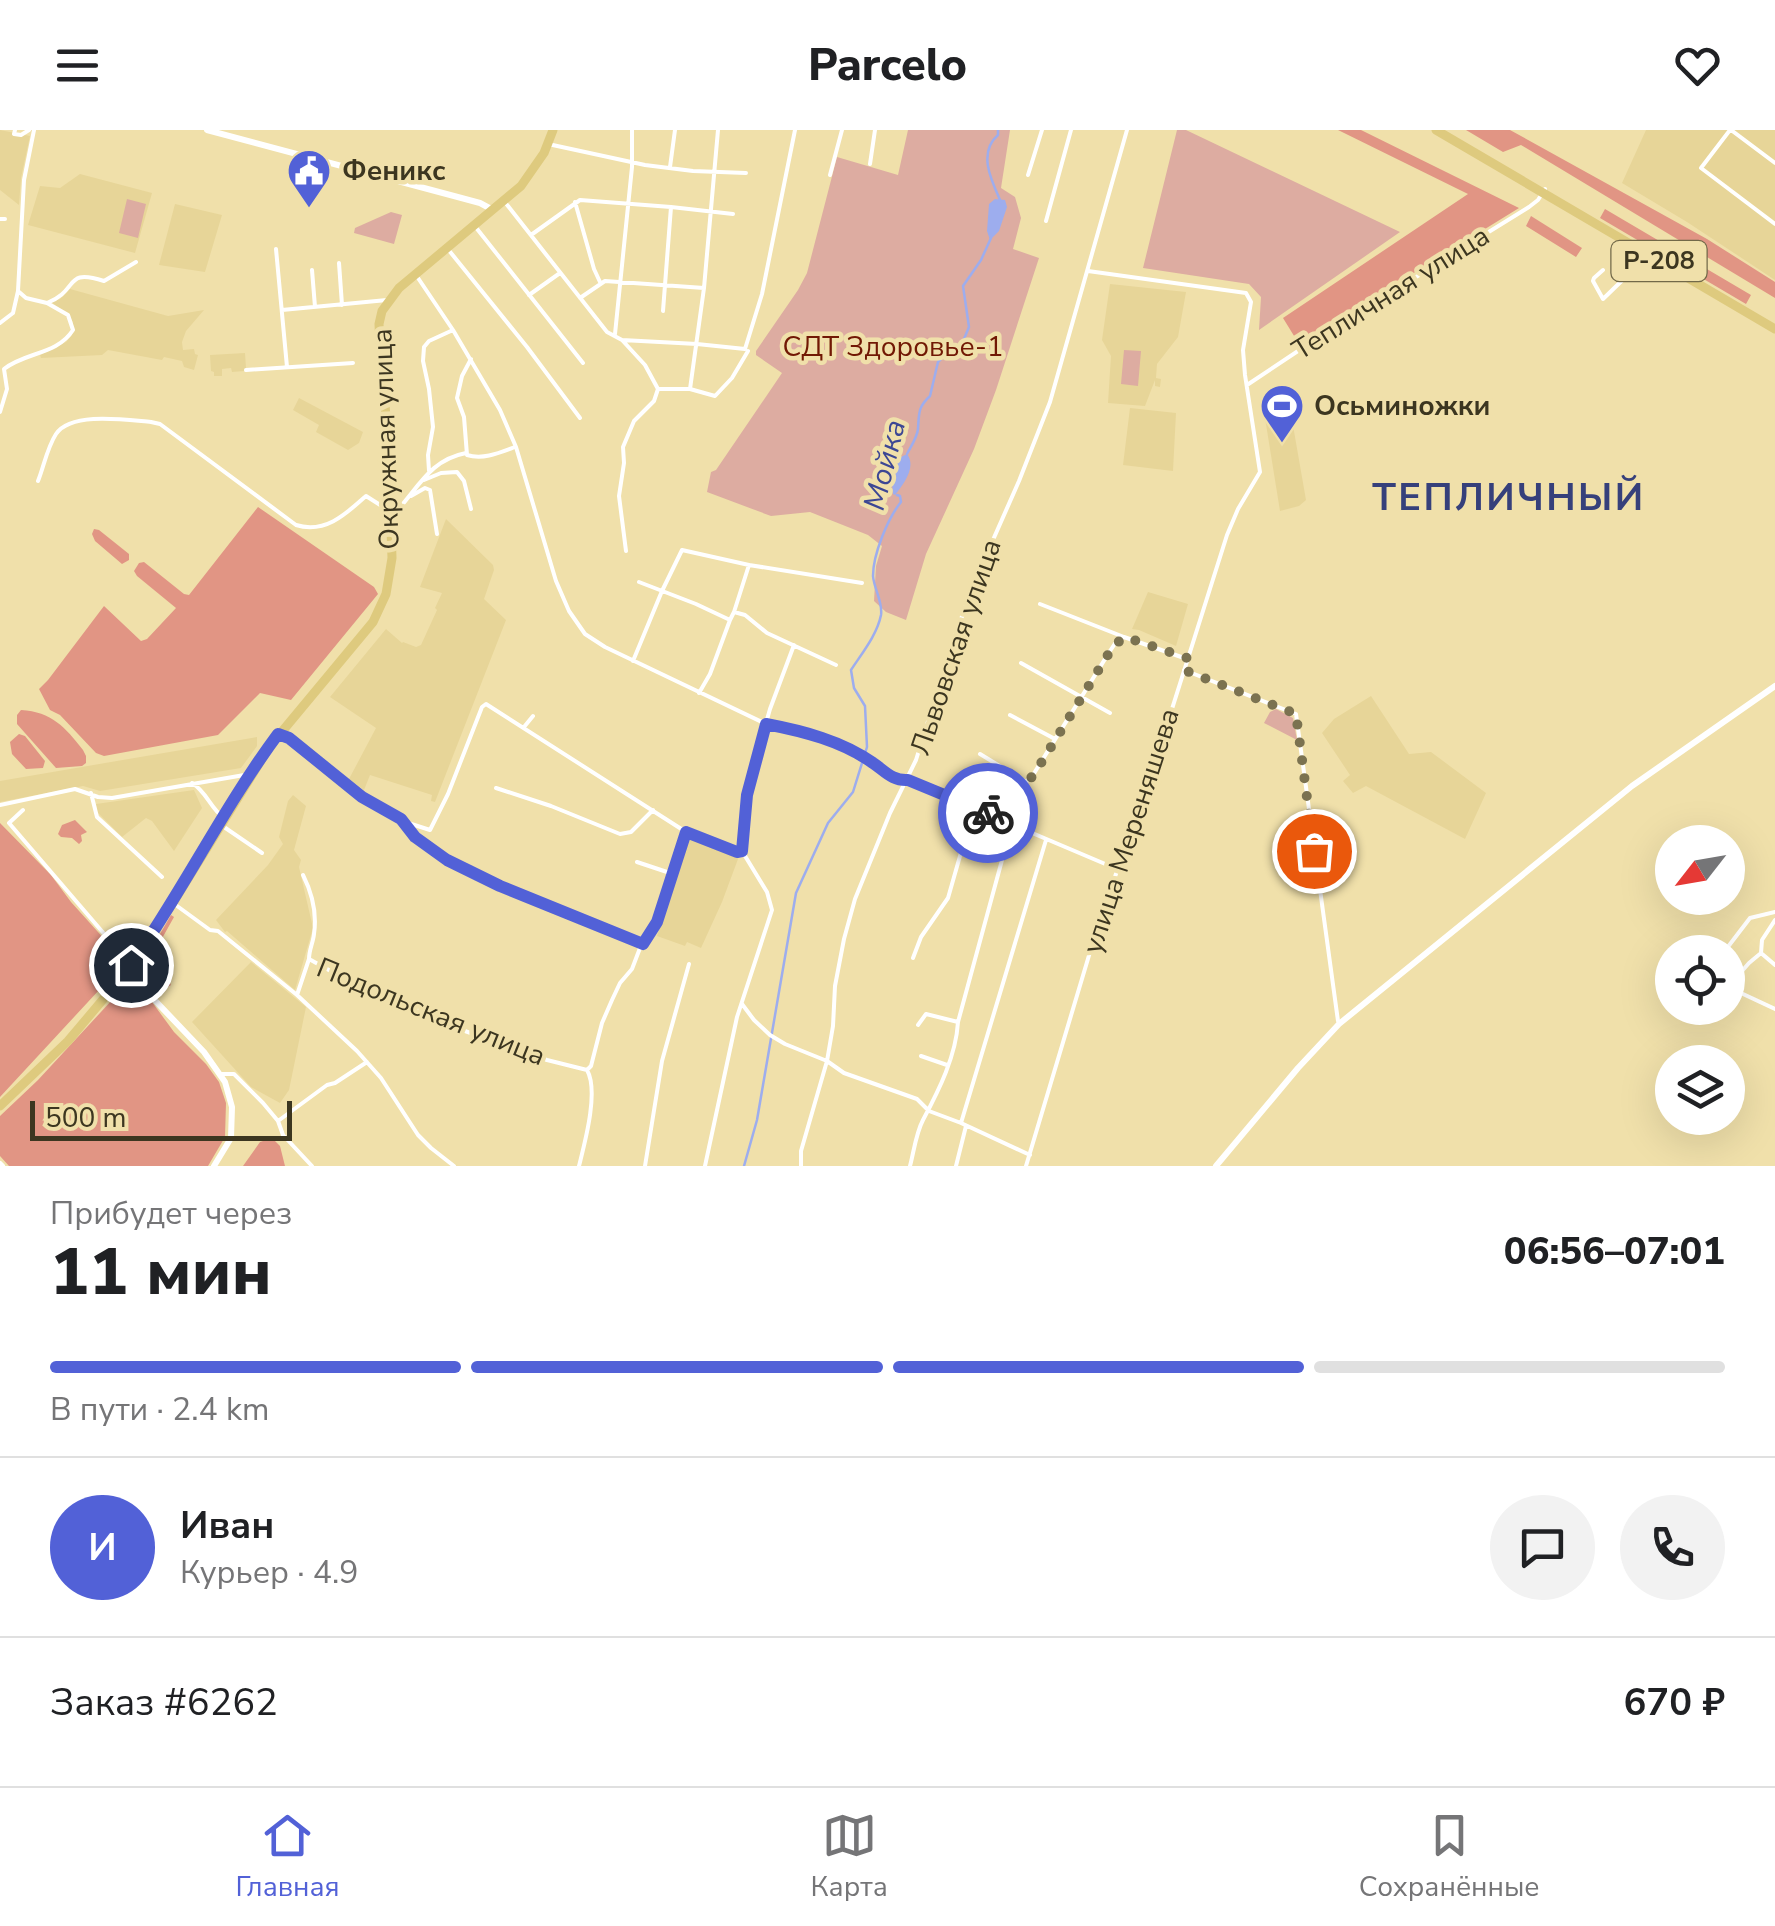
<!DOCTYPE html>
<html lang="ru">
<head>
<meta charset="utf-8">
<style>
	body { margin:0; font-family:"Nunito Sans",sans-serif; background:#f2f2f2; color:#202124; height:100vh; display:flex; flex-direction:column; font-size:38px; white-space:nowrap }
	* { box-sizing:border-box; margin:0 }
	p { font-size:32px; color:#757577 }
	.icon { flex:none; width:55px; height:55px; fill:none; stroke:currentColor; stroke-width:2; stroke-linecap:round; stroke-linejoin:round }
	.map { position:relative; height:1036px; overflow:hidden }
	.side { display:flex; flex-direction:column; background:#fff; flex:1 }
	.side>* { flex:none }
	.needle { width:65px; rotate:239deg }
	.tools { position:absolute; left:1655px; top:695px; display:grid; gap:20px }
	.tools a { display:grid; place-items:center; width:90px; height:90px; border-radius:50%; background:#fff; box-shadow:0 10px 40px #0002; font-size:50px }
	.scale { position:absolute; left:30px; bottom:25px; width:262px; box-sizing:border-box; padding-left:10px; border:5px solid #3c3620; border-top:0; font-size:28px; line-height:35px; white-space:nowrap; color:#3c3620; -webkit-text-stroke:8px #f0e0aa; paint-order:stroke }
	.pin { position:absolute; display:grid; place-items:center; width:85px; height:85px; color:#fff; margin:-42px; border:5px solid #fff; border-radius:50%; box-shadow:0 2px 10px #0007 }
	.courier { position:absolute; display:grid; place-items:center; width:100px; height:100px; margin:-50px; border:8px solid #5261d7; border-radius:50%; background:#fff; color:#222; box-shadow:0 2px 12px #0007 }
	.headline em { font-style:normal; font-weight:800 }
	.headline div { display:flex; flex-direction:column-reverse }
	.headline { display:flex; align-items:center; justify-content:space-between; height:170px; padding:0 50px }
	h1 { font-size:65px; font-weight:800; line-height:75px }
	.bar { display:grid; grid-template-columns:repeat(4,1fr); gap:15px 10px; align-content:center; height:120px; padding:0 50px }
	.bar i { height:12px; border-radius:8px; background:#e0e0e0 }
	.bar .active { background:#5261d7 }
	.bar p { grid-column:span 4 }
	.line { display:flex; align-items:center; gap:25px; padding:0 50px; border-top:2px solid #e0e0e0 }
	.line div { flex:1 }
	.round { display:grid; place-items:center; flex:none; width:105px; height:105px; border-radius:52px; background:#f2f2f2 }
	header { display:flex; justify-content:space-between; align-items:center; height:130px; padding:0 50px; background:#fff; font-size:45px; font-weight:800 }
	.tabs { display:flex; justify-content:space-around; align-items:center; height:140px; border-top:2px solid #e0e0e0; background:#fff; font-size:28px; color:#757577 }
	.tabs a { display:grid; justify-items:center; gap:5px }
	.tabs .active { color:#5261d7 }
	.map>svg:first-child { display:block }
	.built { fill:#e7d598 }
	.green { fill:#ddaca1 }
	.forest { fill:#e19584 }
	.water { fill:#9dadee }
	.lines { fill:none; stroke-linecap:round; stroke-linejoin:round }
	.stream { stroke:#9dadee; stroke-width:2.5 }
	.street { stroke:#fff; stroke-width:4 }
	.secondary { stroke:#fff; stroke-width:6 }
	.primary { stroke:#deca7e; stroke-width:9 }
	.done { stroke:#7b7250; stroke-width:10; stroke-dasharray:0 18 }
	.route { stroke:#5261d7; stroke-width:12 }
	.labels { text-anchor:middle; dominant-baseline:central; stroke-width:9; stroke-linejoin:round; paint-order:stroke }
	.shield { fill:#f0e0aa; stroke:#726949; stroke-width:2.5 }
	.shield-label { font-size:25px; font-weight:bold; fill:#3c3620 }
	.poi-label { font-size:28px; font-weight:bold; fill:#3c3620; stroke:#f0e0aa; text-anchor:start }
	.street-label { font-size:28px; fill:#3c3620; stroke:#f0e0aa }
	.park-label { font-size:28px; fill:#711804; stroke:#f0e0aa }
	.water-label { font-size:30px; font-style:italic; fill:#3c4794; stroke:#f0e0aa }
	.district-label { font-size:38px; font-weight:bold; letter-spacing:2.5px; fill:#36407b; stroke:#f0e0aa }
</style>
</head>
<body>
<header><svg class="icon" aria-label="menu" viewBox="0 0 24 24"><path d="M4 6h16M4 12h16M4 18h16"/></svg>Parcelo<svg class="icon" aria-label="heart" viewBox="0 0 24 24"><path d="M12 20l-8-8c-3-5 5-10 8-4 3-6 11-1 8 4z"/></svg></header>
<div class="map">
<svg width="1775" height="1036" viewBox="0 0 1775 1036">
	<rect width="100%" height="100%" fill="#f0e0aa"/>
	<!-- built -->
	<path class="built" d="M0,0L30,6L21,48L19,75L0,60Z
		M1646,0H1775V150L1687,92L1622,53Z
		M80,44L152,63L135,123L28,95L40,56L60,58Z
		M175,74L222,85L205,142L159,135Z
		M1110,154L1186,162L1178,207L1157,234L1156,248L1161,249L1160,257L1155,256V250L1145,276L1108,273L1111,226L1102,210Z
		M70,159L168,186L204,180L186,201L182,212L183,220L194,219L195,224L198,225L194,240L184,237L182,231L164,227L162,230L108,220L102,225L41,228L40,225L66,212L72,205L73,192L69,185L51,172L60,169Z
		M245,223L246,238L244,241L232,242L231,238L222,239V246H214V242L211,241L210,225Z
		M299,268L363,302L359,313L348,320L316,302L319,295L293,280Z
		M1130,278L1176,283L1173,341L1123,335Z
		M1291,284L1306,370L1299,376L1280,381L1265,288Z
		M446,389L493,435L494,440L484,469L506,490L435,672L431,671L432,665L370,645L364,660L349,649L376,598L330,567L386,499L402,513L403,512L416,517L421,515L437,480L435,478L442,463L420,457Z
		M1148,462L1188,474L1176,516L1139,500L1132,499Z
		M1371,566L1409,624L1431,622L1486,663L1465,709L1366,656L1353,663L1343,651L1350,645L1322,603L1334,589Z
		M257,607V616L241,638L100,661L83,656L0,672V651Z
		M194,660L202,678L174,721L152,691L146,688L122,707L97,682L96,674Z
		M293,665L306,676L294,720L301,730L299,737L313,798L295,860L227,801L225,802L216,790L268,735L283,714L279,707L288,671Z
		M691,706L735,723L738,729L722,772L701,818L687,812L685,816L657,806L686,710Z
		M251,832L306,877L289,960L280,973L251,957L192,892Z"/>
	<!-- green -->
	<path class="green" d="M908,0H1010L1001,58L1015,67L1021,88L1013,119L1039,128L996,260L974,319L926,424L906,490L886,482L874,471L876,436L882,416L868,405L810,382L771,386L707,362L711,342L716,340L782,243L756,225V221L798,160L807,143L837,27L898,45Z
		M1177,0H1186L1400,102L1259,200L1261,167L1249,154L1143,138Z
		M127,69L146,74L138,108L119,103Z
		M391,82L402,85L394,114L354,103L355,98Z
		M1124,220L1141,221L1138,256L1121,254Z
		M1276,579L1293,588L1297,610L1264,593L1270,582Z"/>
	<!-- forest -->
	<path class="forest" d="M1338,0H1361L1519,78L1299,214L1283,188L1468,64Z
		M1466,0H1510L1707,109L1775,152V168L1521,15L1503,22Z
		M1605,79L1751,165L1746,174L1600,88Z
		M1531,86L1582,118L1576,127L1526,96Z
		M258,377L374,457L378,464L291,570L260,563L218,605L104,626L96,623L60,585L50,580L39,559L48,550L104,476L141,511L147,509L176,478L137,446L134,441L139,433L144,432L184,464L189,465Z
		M94,399L99,400L129,424V430L122,434L95,411L92,404Z
		M21,580C52,582 65,597 83,620L86,626V633L82,636L56,638L17,594V585Z
		M19,604L25,606L45,631L43,638L26,639L12,624L10,612Z
		M75,690L87,702L81,705L82,711L79,714L72,708L61,707L58,704L62,695Z
		M0,693L51,745L71,772L125,832L0,967Z
		M171,785L174,787L160,812L162,818L170,825V831L163,840L171,855L161,861L152,853L155,849L160,851L161,848L148,836L155,820L153,816Z
		M130,854L152,872L174,902L206,934L219,952L226,973L225,1007L208,1036H9L0,1026V986L38,950L125,856Z
		M272,1008L280,1016L285,1036H243L260,1012Z"/>
	<!-- water -->
	<path class="water" d="M995,69L1005,70L1007,77L999,101L990,110L987,101L989,74Z
		M907,324C917,337 903,355 895,365L893,364C891,351 893,342 897,329Z"/>
	<g class="lines">
		<!-- stream -->
		<path class="stream" d="M998,0V5C977,23 992,52 1001,72
			M907,324C911,316 917,308 918,299C919,283 918,277 930,266L938,232L947,223L961,216L969,197L963,156L981,130L991,108
			M744,1036L757,990L796,763L828,693L853,662L867,617L865,576L854,558L851,540C862,523 877,505 881,485C883,472 874,459 873,446C873,424 888,388 901,372L900,366L897,365"/>
		<!-- street -->
		<path class="street" d="M15,0L14,4L21,5L29,0
			M1730,0L1701,38L1775,94
			M1731,0L1775,33
			M548,14L645,35L693,41L746,43
			M870,34L875,0
			M670,37L675,0
			M830,45L842,0
			M1028,45L1042,0
			M504,71L607,202L622,210L697,214L745,219L762,164L795,0
			M575,72L594,139L600,152
			M0,89H5
			M1046,91L1071,0
			M474,95L583,233
			M531,105L580,70L671,77L733,84
			M447,118L527,217L580,288
			M276,119L287,237
			M339,133L342,175
			M312,140L315,177
			M1603,140L1594,148L1593,151L1603,169L1634,139L1645,118
			M416,145L453,200L500,280L516,317L556,451L569,481L585,504L605,517L766,594L843,616L869,630L895,649L907,650L1117,739
			M529,165L560,143
			M580,168L605,151L704,158
			M47,173C80,160 63,138 104,151L136,132
			M282,180L387,170
			M663,181L671,77
			M0,193L13,183L18,161L24,50L34,0
			M615,204L632,37V0
			M622,210L645,235L658,259L654,271L634,291L623,317L624,333L619,366L626,421
			M471,229L462,246L457,268L464,287L467,325C483,330 499,323 515,317
			M246,240L353,233
			M1247,255L1316,209L1529,77L1538,70L1545,59
			M658,259H690L715,266L732,248L748,221
			M690,259L704,158L718,0
			M0,282L7,259L4,239C25,222 57,225 73,200L68,185L47,173L26,168L18,161
			M429,341L428,325L433,297L429,259L423,231L424,217L429,211L453,200
			M424,350L441,343L457,342L464,351L471,379
			M38,351C44,336 47,318 56,304C71,281 127,290 151,292L160,294L296,395C325,404 346,384 366,366L388,380
			M411,366L425,358L430,360L437,404
			M394,384C418,359 429,330 466,323
			M639,452L696,474L730,490L734,482L745,485L767,503L836,535
			M1040,474L1124,507L1187,529
			M734,482L749,435
			M633,531L662,461L682,420L749,435L862,453
			M1021,533L1110,583
			M1184,540L1296,584L1338,891
			M699,563L710,544L730,490
			M1010,585L1055,609
			M524,597L533,586
			M283,606L289,608L362,667L401,689L415,707L447,730L499,756L643,814
			M980,624L1026,652
			M192,653C207,662 210,678 224,688
			M496,658L551,676L620,704L631,702L653,680
			M91,663L97,687L162,747
			M0,675L75,659L98,667L112,668L250,644
			M23,680L9,693L130,834
			M402,691L430,700L448,664L482,577L486,574L686,702L737,722L742,721
			M1007,692L1026,652L1033,645L1110,521L1116,512L1124,507
			M224,697L262,723
			M637,732L670,743
			M303,745C312,763 317,784 314,804C313,813 309,820 309,829
			M173,773L210,800L218,801L297,865L357,921L381,948L418,1005L431,1018L454,1036
			M1775,790L1762,810L1761,823L1749,833L1728,857L1775,879
			M1724,822L1750,788L1775,782
			M1761,823L1775,835
			M913,828L921,807L948,768L974,677
			M297,865L309,829L336,844L419,880L445,894L547,930L587,940
			M742,874L754,890L770,905L785,914L827,931L844,943L917,969L929,981L961,993L1030,1025
			M918,895L926,884L958,892
			M921,926L947,935
			M221,944H234L263,973L278,991L283,1005L312,1036
			M278,991L327,955L335,953L367,932
			M961,993L1046,710
			M579,1036C585,1012 599,961 587,940L591,936L602,893L612,870L620,853L632,839L640,818L657,792L686,702
			M645,1036L662,931L689,834
			M705,1036L737,887L772,780L767,762L742,721L747,665L754,635L770,579L794,515
			M801,1036V1021L827,931L833,896L835,856L844,809L855,769L890,683L916,630L951,517L974,453L1019,351L1050,272L1127,0
			M910,1036C914,1021 916,1003 923,990C939,960 956,926 958,892L1011,697
			M956,1036L966,996
			M1026,1036L1099,792L1153,639L1227,405L1238,379L1260,342L1245,245L1243,220L1251,172L1246,163L1088,141"/>
		<!-- secondary -->
		<path class="secondary" d="M207,0L454,66L480,73L493,80
			M127,841L204,922L225,952L232,977L231,1008L214,1036
			M0,1034L2,1036
			M1216,1036L1298,938L1339,894L1632,656L1775,556"/>
		<!-- primary -->
		<path class="primary" d="M1436,0L1775,199
			M0,976L68,911L127,841L173,773L270,616L373,492L386,464L392,428L388,311L380,215L379,194L382,181L399,158L521,56L544,23L553,0"/>
	</g>
	<g class="lines">
		<!-- done -->
		<path class="done" d="M988,683L1006,692L1026,652L1033,646L1114,515L1124,508H1128L1187,528L1184,540L1296,584L1314,721"/>
		<!-- route -->
		<path class="route" d="M131,835C183,760 224,677 278,604L289,608L362,667L401,689L415,707L447,730L500,756L643,814L657,792L686,702L737,722L742,721L747,665L766,594C803,601 842,611 873,633C885,641 892,651 908,650L988,683"/>
	</g>
	<!-- icons -->
	<defs>
		<symbol id="civic-pin" viewBox="-11 -11 22 30"><path d="M0 17L-7.5 6A9.5 9.5 0 1 1 7.5 6Z" fill="#5261d7" stroke="#f0e0aa"/><path d="M-.6-6.5H3V-4.5H.6V-3L4-1V1h2V6H-6V1h2V-1L-.6-3ZM-1.2 2.5V6h2.4V2.5Z" fill="#fff"/></symbol>
		<symbol id="stadium-pin" viewBox="-11 -11 22 30"><path d="M0 17L-7.5 6A9.5 9.5 0 1 1 7.5 6Z" fill="#5261d7" stroke="#f0e0aa"/><path d="M0-5a6.5 5 0 1 0 0 10a6.5 5 0 1 0 0-10ZM-3.5-1.8h7v3.6h-7Z" fill="#fff"/></symbol>
	</defs>
	<g fill-rule="evenodd">
		<use href="#civic-pin" x="284" y="16" width="50" height="68"/>
		<use href="#stadium-pin" x="1257" y="251" width="50" height="68"/>
	</g>
	<g class="labels">
		<!-- shield labels -->
		<rect class="shield" x="1611.5" y="111" width="95" height="40" rx="8"/>
		<g class="shield-label">
			<text x="1659" y="131">Р-208</text>
		</g>
		<!-- poi labels -->
		<g class="poi-label">
			<text x="342" y="41">Феникс</text>
			<text x="1314" y="276">Осьминожки</text>
		</g>
		<!-- street labels -->
		<g class="street-label">
			<text transform="translate(1391 163) rotate(-32)">Тепличная улица</text>
			<text transform="translate(386 309) rotate(-92)">Окружная улица</text>
			<text transform="translate(956 517) rotate(-71)">Львовская улица</text>
			<text transform="translate(1131 701) rotate(-72)">улица Мереняшева</text>
			<text transform="translate(431 882) rotate(22)">Подольская улица</text>
		</g>
		<!-- park labels -->
		<g class="park-label">
			<text x="893" y="217">СДТ Здоровье-1</text>
		</g>
		<!-- water labels -->
		<g class="water-label">
			<text transform="translate(885 335) rotate(-76)">Мойка</text>
		</g>
		<!-- district labels -->
		<g class="district-label">
			<text x="1509" y="367">ТЕПЛИЧНЫЙ</text>
		</g>
	</g>
</svg>
<div class="tools">
<a><svg class="needle" viewBox="-14 -14 28 28"><path d="M0-13l5 13h-10z" fill="#e53935"/><path d="M0 13l5-13h-10z" fill="#757577"/></svg></a>
<a><svg class="icon" aria-label="locate" viewBox="0 0 24 24"><circle cx="12" cy="12" r="6"/><path d="M12 2v4M12 18v4M2 12h4M18 12h4"/></svg></a>
<a><svg class="icon" aria-label="layers" viewBox="0 0 24 24"><path d="M12 4l9 5-9 5-9-5zM3 14l9 5 9-5"/></svg></a>
</div>
<div class="scale">500 m</div>
<div class="pin" style="left:1314px;top:721px;background:#ea580c"><svg class="icon" aria-label="bag" viewBox="0 0 24 24"><path d="M5 8h14l-1 12H6zM9 8a3 3 0 0 1 6 0"/></svg></div>
<div class="pin" style="left:131px;top:835px;background:#1f2937"><svg class="icon" aria-label="home" viewBox="0 0 24 24"><path d="M3 11l9-7 9 7M6 9v11h12V9"/></svg></div>
<div class="courier" style="left:988px;top:683px"><svg class="icon" aria-label="bike" viewBox="0 0 24 24"><circle cx="6" cy="16" r="4"/><circle cx="18" cy="16" r="4"/><path d="M6 16l4-8h5l3 8M10 8l3 8H6M13 5h3"/></svg></div>
</div>
<section class="side">
<div class="headline"><div><h1>11 мин</h1><p>Прибудет через</p></div><em>06:56–07:01</em></div>
<div class="bar"><i class="active"></i><i class="active"></i><i class="active"></i><i></i><p>В пути · 2.4 km</p></div>
<div class="line" style="height:180px"><b class="round" style="background:#5261d7;color:#fff">И</b><div><b>Иван</b><p>Курьер · 4.9</p></div><a class="round"><svg class="icon" aria-label="chat" viewBox="0 0 24 24"><path d="M4 5h16v11H9l-5 4z"/></svg></a><a class="round"><svg class="icon" aria-label="phone" viewBox="0 0 24 24"><path d="M5 4h4l2 5-3 2q2 4 5 5l2-3 5 2v4C11 20 4 13 5 4z"/></svg></a></div>
<div class="line" style="height:130px"><div>Заказ #6262</div><b>670 ₽</b></div>
</section>
<nav class="tabs">
<a class="active"><svg class="icon" aria-label="home" viewBox="0 0 24 24"><path d="M3 11l9-7 9 7M6 9v11h12V9"/></svg>Главная</a>
<a><svg class="icon" aria-label="map" viewBox="0 0 24 24"><path d="M3 6l6-2 6 2 6-2v14l-6 2-6-2-6 2zM9 4v14M15 6v14"/></svg>Карта</a>
<a><svg class="icon" aria-label="saved" viewBox="0 0 24 24"><path d="M7 4h10v16l-5-4-5 4z"/></svg>Сохранённые</a>
</nav>
</body>
</html>
